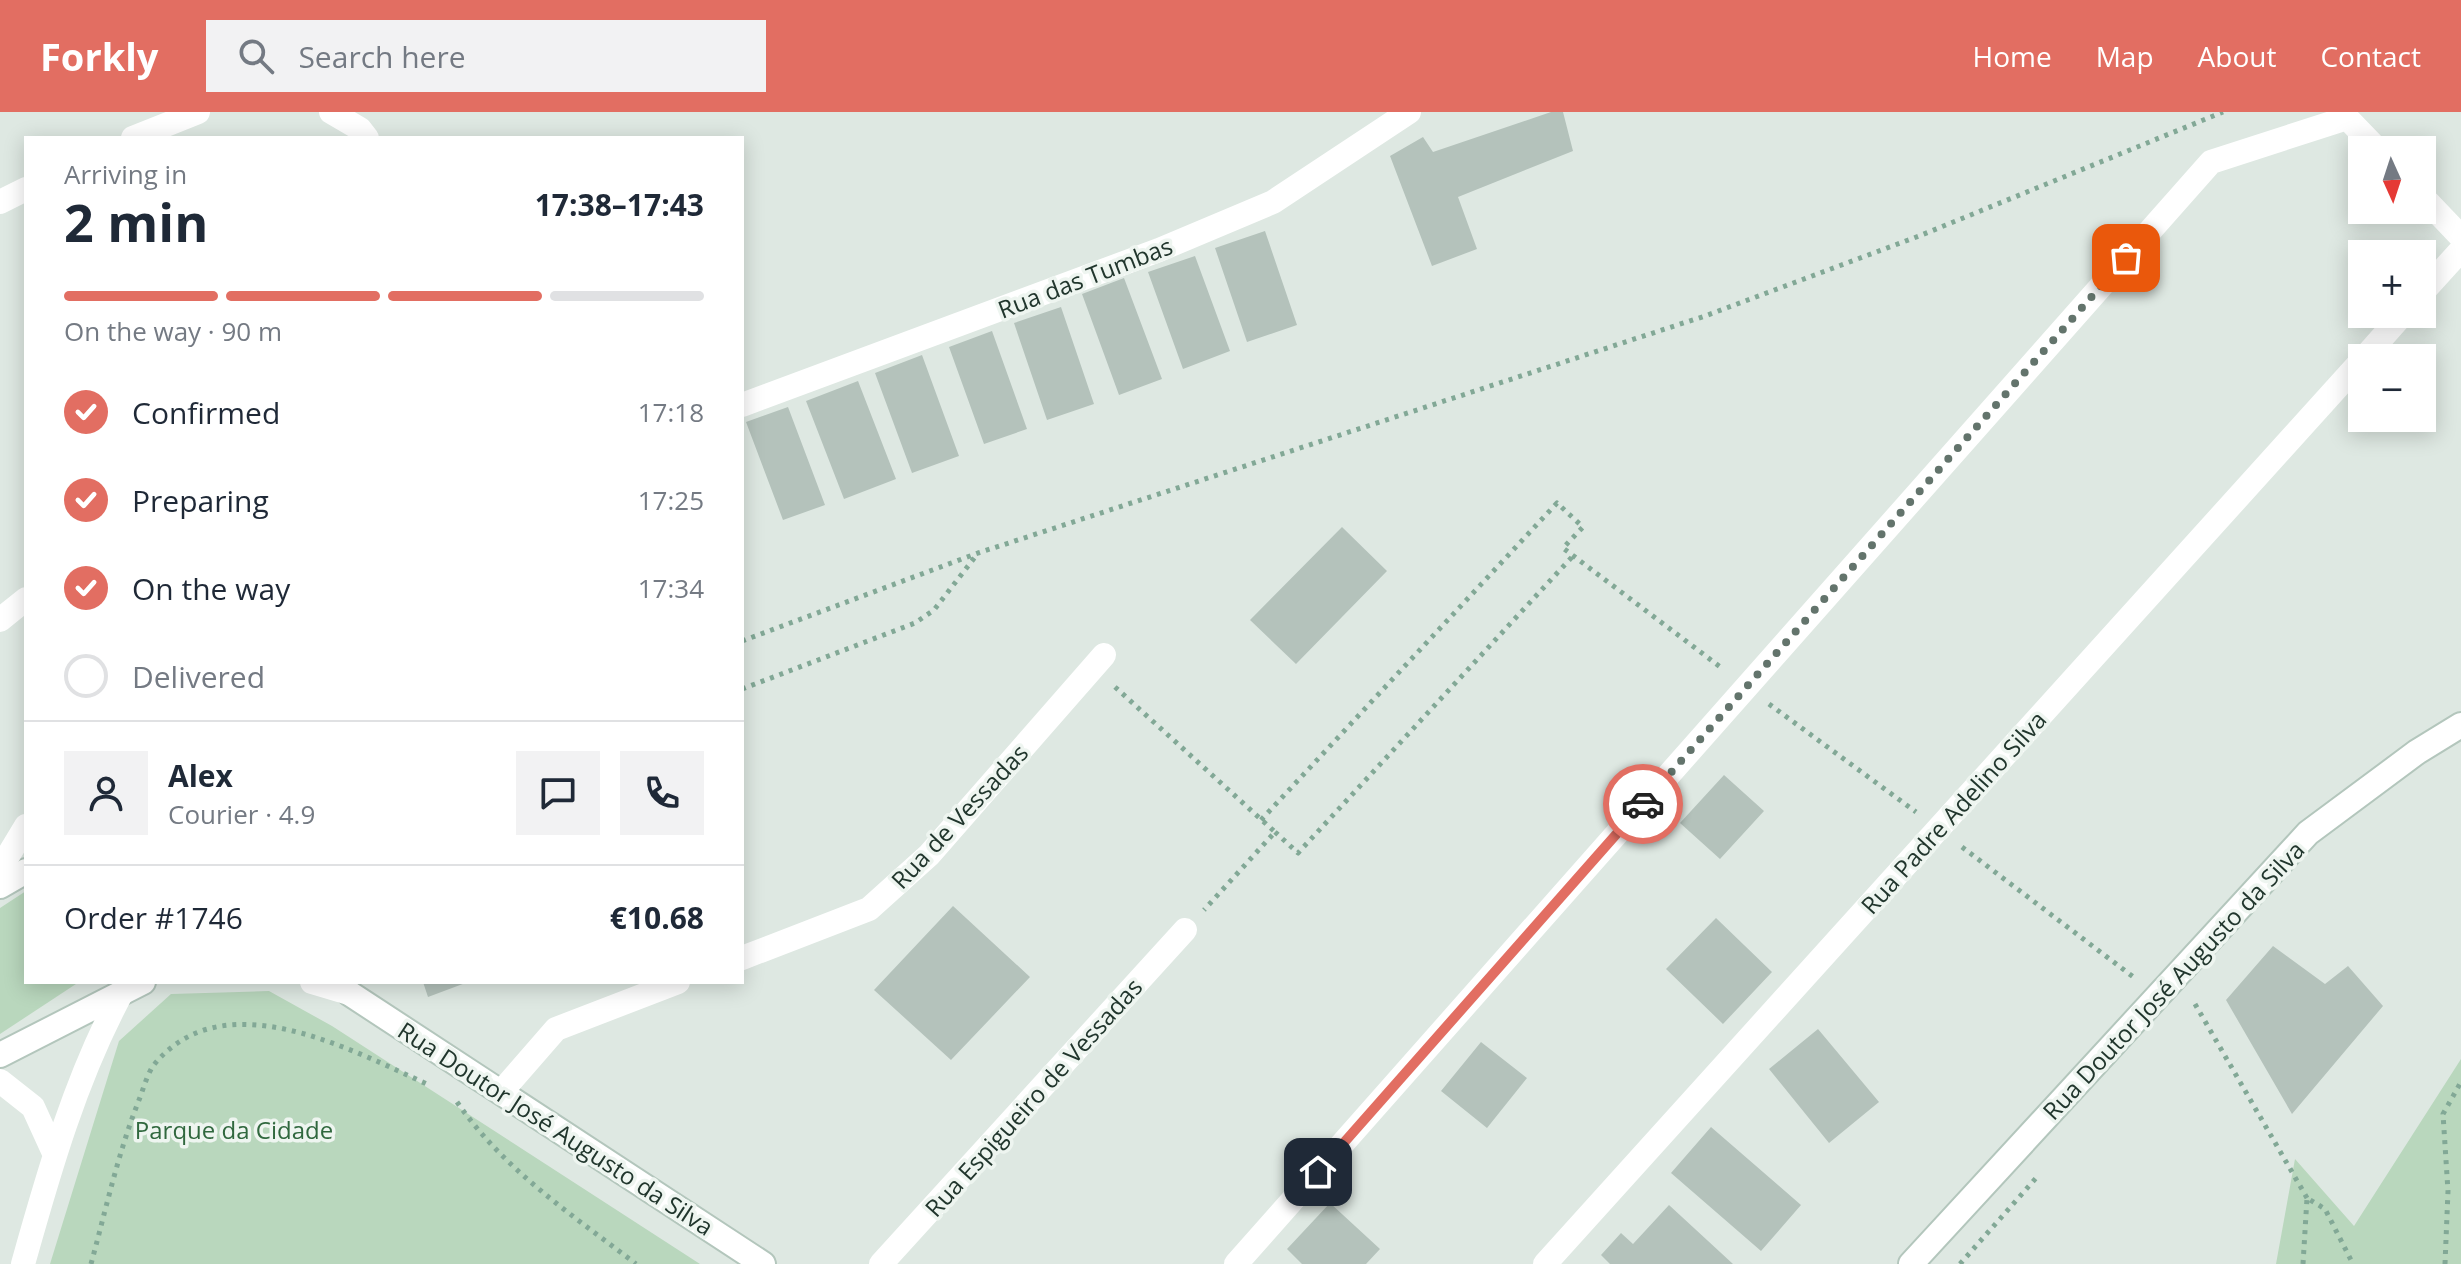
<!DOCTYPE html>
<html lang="en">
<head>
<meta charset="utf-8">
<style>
	body { margin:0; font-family:"Open Sans",sans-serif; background:#f2f2f3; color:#1f2937; height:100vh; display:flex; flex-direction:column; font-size:30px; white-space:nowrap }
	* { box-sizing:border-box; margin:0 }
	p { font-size:26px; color:#747a83 }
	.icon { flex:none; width:44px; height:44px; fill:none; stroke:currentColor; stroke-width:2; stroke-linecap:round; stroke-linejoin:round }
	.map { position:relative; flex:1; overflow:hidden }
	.drawer { position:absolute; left:24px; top:24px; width:720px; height:848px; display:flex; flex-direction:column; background:#fff; border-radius:0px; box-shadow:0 4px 20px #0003 }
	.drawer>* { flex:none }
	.needle { width:52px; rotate:177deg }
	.controls { position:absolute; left:2348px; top:24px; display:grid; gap:16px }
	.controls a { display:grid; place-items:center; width:88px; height:88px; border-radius:0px; background:#fff; box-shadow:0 4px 20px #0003; font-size:40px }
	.pin { position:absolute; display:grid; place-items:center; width:68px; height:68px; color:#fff; margin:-34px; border-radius:16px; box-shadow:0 4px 12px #0006 }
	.courier { position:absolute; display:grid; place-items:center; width:80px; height:80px; margin:-40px; border:6px solid #e26e62; border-radius:50%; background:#fff; color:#222; box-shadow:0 2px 10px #0007 }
	.summary em { font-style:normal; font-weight:700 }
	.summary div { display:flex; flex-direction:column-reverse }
	.summary { display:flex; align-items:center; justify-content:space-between; height:136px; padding:0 40px }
	h1 { font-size:52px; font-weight:700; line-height:60px }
	.bar { display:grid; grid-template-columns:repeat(4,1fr); gap:12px 8px; align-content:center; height:96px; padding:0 40px }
	.bar i { height:10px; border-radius:6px; background:#e0e1e3 }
	.bar .on { background:#e26e62 }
	.bar p { grid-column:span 4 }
	.line { display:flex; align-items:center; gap:20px; padding:0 40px; border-top:2px solid #e0e1e3 }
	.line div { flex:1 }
	.round { display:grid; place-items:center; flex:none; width:84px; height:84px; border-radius:0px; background:#f2f2f3 }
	ol { padding:0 40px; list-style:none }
	li { display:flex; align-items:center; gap:24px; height:88px }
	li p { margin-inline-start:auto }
	li .icon { padding:8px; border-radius:50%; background:#e26e62; color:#fff; stroke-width:4 }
	li:last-child { color:#747a83 }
	li i { width:44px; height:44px; border:4px solid #e0e1e3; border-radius:50% }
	header { display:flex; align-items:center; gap:48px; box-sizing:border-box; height:112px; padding:0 40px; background:#e26e62; color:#fff }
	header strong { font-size:38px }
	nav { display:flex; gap:44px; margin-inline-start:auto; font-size:28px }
	.search { width:560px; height:72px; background:#f2f2f3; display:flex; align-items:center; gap:20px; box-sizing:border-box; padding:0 28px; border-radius:0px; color:#747a83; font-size:30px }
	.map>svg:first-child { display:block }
	.green { fill:#b9d7bd }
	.building { fill:#b4c2bb }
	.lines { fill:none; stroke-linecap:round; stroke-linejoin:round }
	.secondary-casing { stroke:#b3c6bc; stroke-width:28 }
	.path { stroke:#82a896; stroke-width:5; stroke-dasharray:4 6; stroke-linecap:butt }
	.street { stroke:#fff; stroke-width:24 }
	.secondary { stroke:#fff; stroke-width:24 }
	.done { stroke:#63746c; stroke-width:8; stroke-dasharray:0 14.4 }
	.route { stroke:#e26e62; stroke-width:10 }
	.labels { text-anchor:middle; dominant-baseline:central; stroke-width:7; stroke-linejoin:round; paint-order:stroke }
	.street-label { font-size:24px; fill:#21362d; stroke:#eef5f0 }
	.park-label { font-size:24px; fill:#30683e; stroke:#eef5f0 }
</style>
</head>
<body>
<header>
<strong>Forkly</strong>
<div class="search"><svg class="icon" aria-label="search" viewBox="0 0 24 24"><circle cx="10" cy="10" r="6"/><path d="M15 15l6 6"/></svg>Search here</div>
<nav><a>Home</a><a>Map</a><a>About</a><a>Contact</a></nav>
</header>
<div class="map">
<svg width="2461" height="1152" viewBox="0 0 2461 1152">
	<rect width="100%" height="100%" fill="#dee8e2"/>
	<!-- green -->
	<path class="green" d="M26,779V870H79L0,922V796Z
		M269,879L332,914L700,1152H50L119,929L171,882Z
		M2461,947V1152H2276L2295,1047L2354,1114Z"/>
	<!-- building -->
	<path class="building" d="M1551,0H1563L1573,39L1458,85L1477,137L1432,154L1390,44L1423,25L1433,40Z
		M1265,119L1297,213L1247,230L1215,136Z
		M1195,144L1230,239L1183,257L1148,160Z
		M1124,166L1162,267L1119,283L1082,182Z
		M1061,195L1094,292L1047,308L1014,211Z
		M992,219L1027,317L984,332L949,235Z
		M922,243L959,344L912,361L875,261Z
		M858,269L896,367L844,387L806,289Z
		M788,295L825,393L783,408L746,310Z
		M1342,415L1387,459L1296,552L1250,508Z
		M1724,663L1764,699L1720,747L1680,711Z
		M953,794L1030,865L951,948L874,878Z
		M1716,806L1772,860L1723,912L1666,857Z
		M2273,834L2325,872L2348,854L2383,894L2292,1002L2226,888Z
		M423,870H468L428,885Z
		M1818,917L1879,990L1829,1031L1769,957Z
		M1481,930L1527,966L1487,1016L1441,979Z
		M1711,1015L1801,1093L1761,1139L1671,1061Z
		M1330,1091L1380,1137L1366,1152H1302L1287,1137Z
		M1669,1093L1733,1152H1610L1601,1143L1621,1121L1633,1132Z"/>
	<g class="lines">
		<defs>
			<path id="secondary" d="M0,774L26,759
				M349,881L763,1152
				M0,943L143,870
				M1911,1152L2308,721L2417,640L2461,613"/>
		</defs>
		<!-- secondary casing -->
		<use href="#secondary" class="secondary-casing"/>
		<!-- path -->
		<path class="path" d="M742,529L978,441L1705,204L1919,124L2223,0
			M1115,575L1275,720L1204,798
			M742,577L915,511L934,498L975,445
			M1769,592L1916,700
			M1261,708L1557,391L1583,415L1563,436L1723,557
			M1275,720L1298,741L1572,445
			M1962,735L2136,867
			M2195,892L2307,1086
			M457,990C504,1058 571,1102 636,1152
			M91,1152C106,1097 118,1041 139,988C143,978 147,963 153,954C222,867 351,938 429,973
			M1960,1152L2036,1066
			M2303,1152L2307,1086L2325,1097L2353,1152
			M2445,1152L2448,1079L2443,1002L2461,970"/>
		<!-- street -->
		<path class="street" d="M331,0L360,17L367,26
			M133,26L198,0
			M2422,84L2461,125
			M0,90L26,77
			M2422,181L2461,138
			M2364,246L2403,202
			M742,293L1159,138L1273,90L1409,0
			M0,508L26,487
			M0,757L26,714
			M742,846L869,797L929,743L1104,543
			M312,870L349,881
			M0,969L33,995L54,1041
			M502,979L556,917L678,870
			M23,1152C49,1059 76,965 122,880
			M881,1152L1185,818
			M1236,1152L2211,50L2347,6L2378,38
			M1545,1152L2362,248"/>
		<!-- secondary -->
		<use href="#secondary" class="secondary"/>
	</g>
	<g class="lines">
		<!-- done -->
		<path class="done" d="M1643,692L2126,146"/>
		<!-- route -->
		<path class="route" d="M1318,1060L1643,692"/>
	</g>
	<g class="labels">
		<!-- street labels -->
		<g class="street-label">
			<text transform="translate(1085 165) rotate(-21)">Rua das Tumbas</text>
			<text transform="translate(1953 700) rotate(-48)">Rua Padre Adelino Silva</text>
			<text transform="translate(959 704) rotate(-47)">Rua de Vessadas</text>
			<text transform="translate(2173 868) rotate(-47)">Rua Doutor José Augusto da Silva</text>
			<text transform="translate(1033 985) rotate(-48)">Rua Espigueiro de Vessadas</text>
			<text transform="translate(556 1016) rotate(33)">Rua Doutor José Augusto da Silva</text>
		</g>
		<!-- park labels -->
		<g class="park-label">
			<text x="234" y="1017">Parque da Cidade</text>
		</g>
	</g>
</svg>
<div class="controls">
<a><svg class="needle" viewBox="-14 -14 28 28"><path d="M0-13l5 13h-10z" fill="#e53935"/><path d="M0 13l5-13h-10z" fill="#747a83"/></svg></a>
<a>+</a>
<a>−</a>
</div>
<div class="pin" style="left:2126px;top:146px;background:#ea580c"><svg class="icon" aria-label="bag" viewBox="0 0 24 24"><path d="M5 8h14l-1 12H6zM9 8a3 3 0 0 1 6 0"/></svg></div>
<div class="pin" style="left:1318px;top:1060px;background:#1f2937"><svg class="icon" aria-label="home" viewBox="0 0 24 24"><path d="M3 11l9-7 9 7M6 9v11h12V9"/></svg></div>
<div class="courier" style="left:1643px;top:692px"><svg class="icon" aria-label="car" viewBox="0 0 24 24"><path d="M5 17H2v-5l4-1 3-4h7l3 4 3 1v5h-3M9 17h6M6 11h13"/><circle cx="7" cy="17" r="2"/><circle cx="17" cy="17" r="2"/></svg></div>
<section class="drawer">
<div class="summary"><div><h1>2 min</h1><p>Arriving in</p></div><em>17:38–17:43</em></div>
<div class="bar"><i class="on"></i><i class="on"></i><i class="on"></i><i></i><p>On the way · 90 m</p></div>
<ol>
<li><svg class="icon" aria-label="check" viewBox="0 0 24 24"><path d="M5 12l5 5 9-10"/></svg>Confirmed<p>17:18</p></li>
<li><svg class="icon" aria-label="check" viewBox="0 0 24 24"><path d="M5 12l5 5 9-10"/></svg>Preparing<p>17:25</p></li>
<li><svg class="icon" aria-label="check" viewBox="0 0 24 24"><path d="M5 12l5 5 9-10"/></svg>On the way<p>17:34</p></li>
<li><i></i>Delivered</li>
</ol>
<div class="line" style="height:144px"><a class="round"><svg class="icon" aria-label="person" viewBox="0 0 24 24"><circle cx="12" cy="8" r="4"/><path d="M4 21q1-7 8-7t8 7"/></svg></a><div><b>Alex</b><p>Courier · 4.9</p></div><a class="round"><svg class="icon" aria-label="chat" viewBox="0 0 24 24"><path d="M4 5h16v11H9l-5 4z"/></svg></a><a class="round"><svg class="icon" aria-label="phone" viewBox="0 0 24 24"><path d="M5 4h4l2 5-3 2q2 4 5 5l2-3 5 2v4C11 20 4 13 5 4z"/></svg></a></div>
<div class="line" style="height:104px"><div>Order #1746</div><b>€10.68</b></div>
</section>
</div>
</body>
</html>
